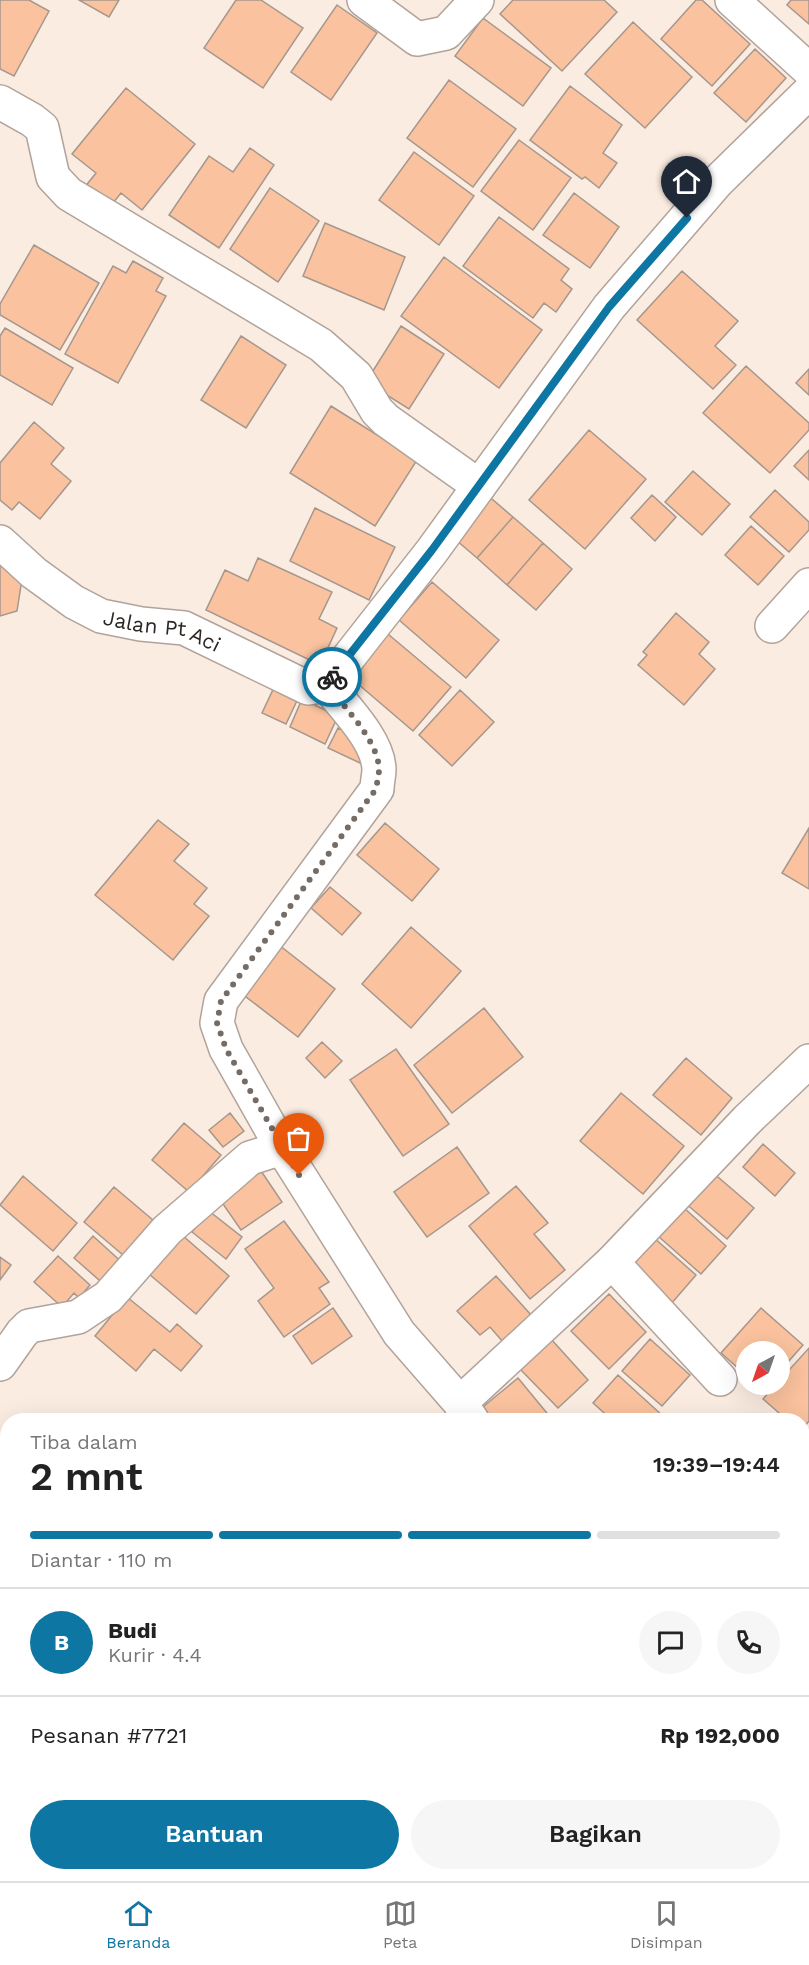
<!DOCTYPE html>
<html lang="id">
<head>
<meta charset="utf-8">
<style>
	body { margin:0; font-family:"Work Sans",sans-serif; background:#f6f6f6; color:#222; height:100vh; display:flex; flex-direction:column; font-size:22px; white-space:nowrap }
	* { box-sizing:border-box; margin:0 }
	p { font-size:20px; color:#767676 }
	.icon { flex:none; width:33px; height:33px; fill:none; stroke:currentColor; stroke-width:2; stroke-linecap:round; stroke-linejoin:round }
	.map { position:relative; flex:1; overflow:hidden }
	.details { position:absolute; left:0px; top:1413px; width:810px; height:468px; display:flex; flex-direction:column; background:#fff; border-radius:24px 24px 0 0; box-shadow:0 6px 24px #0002 }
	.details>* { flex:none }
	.needle { width:39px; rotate:220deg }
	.controls { position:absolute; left:736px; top:1341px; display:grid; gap:12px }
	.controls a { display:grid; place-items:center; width:54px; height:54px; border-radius:50%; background:#fff; box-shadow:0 6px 24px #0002; font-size:30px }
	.pin { position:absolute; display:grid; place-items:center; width:51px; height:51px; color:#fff; margin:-62px -26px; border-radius:50% 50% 50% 0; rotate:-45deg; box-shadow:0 0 6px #0007 }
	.pin .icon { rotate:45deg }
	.courier { position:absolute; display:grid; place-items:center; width:60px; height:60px; margin:-30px; border:4px solid #0d76a2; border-radius:50%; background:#fff; color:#222; box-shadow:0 2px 8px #0007 }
	.overview em { font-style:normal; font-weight:600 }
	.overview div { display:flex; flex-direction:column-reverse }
	.overview { display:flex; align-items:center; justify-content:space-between; height:102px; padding:0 30px }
	h1 { font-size:39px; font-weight:600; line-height:45px }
	.bar { display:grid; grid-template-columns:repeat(4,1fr); gap:9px 6px; align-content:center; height:72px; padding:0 30px }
	.bar i { height:8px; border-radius:4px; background:#e0e0e0 }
	.bar .selected { background:#0d76a2 }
	.bar p { grid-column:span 4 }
	.line { display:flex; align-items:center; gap:15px; padding:0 30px; border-top:2px solid #e0e0e0 }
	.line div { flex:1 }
	.round { display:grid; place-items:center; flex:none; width:63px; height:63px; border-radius:32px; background:#f6f6f6 }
	.primary-button { display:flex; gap:12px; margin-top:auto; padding:12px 30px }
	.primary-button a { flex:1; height:69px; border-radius:36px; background:#0d76a2; color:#fff; font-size:24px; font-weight:600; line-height:69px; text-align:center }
	.primary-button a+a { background:#f6f6f6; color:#222 }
	.tab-bar { display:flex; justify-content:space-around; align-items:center; height:84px; border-top:2px solid #e0e0e0; background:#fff; font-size:16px; color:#767676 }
	.tab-bar a { display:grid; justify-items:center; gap:3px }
	.tab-bar .selected { color:#0d76a2 }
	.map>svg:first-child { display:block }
	.building { fill:#fac29e; stroke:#a5978e; stroke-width:1.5 }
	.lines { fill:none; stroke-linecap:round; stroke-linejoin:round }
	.minor-casing { stroke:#b1a39a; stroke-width:36 }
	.minor { stroke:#fff; stroke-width:33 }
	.done { stroke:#756c66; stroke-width:6; stroke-dasharray:0 10.8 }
	.route { stroke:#0d76a2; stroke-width:8 }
	.labels { text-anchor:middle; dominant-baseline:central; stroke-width:4.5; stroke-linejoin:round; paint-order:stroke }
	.street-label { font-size:21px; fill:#2d2724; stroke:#fffbfa }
</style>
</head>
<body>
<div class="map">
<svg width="809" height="1881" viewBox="0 0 809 1881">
	<rect width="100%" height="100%" fill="#fbece2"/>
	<!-- building -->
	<path class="building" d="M0,0H29L49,11L14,76L0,69Z
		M79,0H119L109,17Z
		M236,0H261L303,28L263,88L204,48Z
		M513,0H604L617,12L562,71L500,14Z
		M696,0H702L750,44L712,86L661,39Z
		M791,0H809V24L787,5Z
		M337,5L377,33L331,100L291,72Z
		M483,18L551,68L523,106L455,56Z
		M633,22L692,77L645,128L585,74Z
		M755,49L786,78L746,122L714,93Z
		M449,80L516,129L473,187L407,138Z
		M570,86L622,125L603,153L617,163L599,188L585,177L582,179L530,140Z
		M126,88L195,144L142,210L121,193L109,208L84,188L96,173L72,154Z
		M519,140L571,178L533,230L481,191Z
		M250,148L274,165L219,248L169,215L209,156L233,172Z
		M414,152L474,196L439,245L379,200Z
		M270,188L319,221L278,282L230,249Z
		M574,193L619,227L590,268L543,235Z
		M499,217L569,269L561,280L572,289L556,312L544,303L533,318L463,266Z
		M325,223L405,257L384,310L303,276Z
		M34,245L99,283L60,350L0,315V304Z
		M444,257L542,330L499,388L401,316Z
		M133,261L163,278L156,291L166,296L118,383L65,354L113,266L126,273Z
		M682,271L738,321L715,346L736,365L713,389L637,320Z
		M401,326L444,354L409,409L366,382Z
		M5,328L73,368L52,405L0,375V336Z
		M241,336L286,365L246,428L201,400Z
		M746,366L809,423V430L770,473L703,413Z
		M809,369V395L796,383Z
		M331,406L417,460L375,526L290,473Z
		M34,422L64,448L51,464L71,481L40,519L19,502L12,510L0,500V463Z
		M589,430L646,479L585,549L529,500Z
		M809,450V480L794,466Z
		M693,471L730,504L702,535L665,502Z
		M775,490L809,522V530L789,552L750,517Z
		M485,493L513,517L477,558L449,534Z
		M652,495L676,517L655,541L631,518Z
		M315,508L395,547L369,600L290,561Z
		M513,517L543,543L507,585L477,558Z
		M751,526L784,556L758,585L725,555Z
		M543,543L572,569L536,610L507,585Z
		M258,558L332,592L319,619L337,628L320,665L206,610L225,570L248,581Z
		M0,562L22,579L17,611L0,616Z
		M432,582L499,640L466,678L399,620Z
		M676,613L709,642L699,654L715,669L684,705L638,665L647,655L643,652Z
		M382,629L451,687L413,731L344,672Z
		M278,679L302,690L286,724L262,713Z
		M460,690L494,722L452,766L419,735Z
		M302,699L338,716L325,744L290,727Z
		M338,728L370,744L360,763L328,748Z
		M158,820L189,844L174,861L207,888L194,904L209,916L173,960L95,895Z
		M385,823L439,869L412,901L357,855Z
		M809,828V889L782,873Z
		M330,887L361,913L342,935L311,908Z
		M411,927L461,971L411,1028L362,984Z
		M279,945L335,989L298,1037L241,993Z
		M484,1008L523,1057L452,1113L414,1065Z
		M322,1042L342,1061L325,1078L306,1058Z
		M396,1049L449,1124L403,1156L350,1080Z
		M686,1058L732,1098L701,1135L653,1095Z
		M621,1093L684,1146L643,1194L580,1141Z
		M230,1113L244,1131L223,1147L209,1130Z
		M184,1123L221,1155L189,1192L152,1160Z
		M763,1144L795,1173L775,1196L743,1167Z
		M457,1147L489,1193L427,1237L394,1192Z
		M255,1162L282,1202L241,1230L214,1191Z
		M711,1171L754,1208L727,1239L684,1202Z
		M23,1176L77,1223L53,1251L0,1205Z
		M516,1186L548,1223L534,1234L565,1270L530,1299L469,1226Z
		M114,1187L153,1220L123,1255L84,1222Z
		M683,1207L726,1246L701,1274L658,1236Z
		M209,1211L242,1237L226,1259L192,1232Z
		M284,1221L329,1282L319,1288L330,1304L284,1337L258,1301L274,1288L245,1249Z
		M182,1235L229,1276L196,1314L149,1274Z
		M93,1236L126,1266L107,1287L74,1258Z
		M653,1237L696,1275L671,1304L627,1266Z
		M58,1256L90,1285L79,1298L74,1293L62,1307L34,1282Z
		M0,1257L11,1265L0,1280Z
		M496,1276L532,1316L503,1342L490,1327L480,1335L457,1311Z
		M609,1294L646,1332L609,1369L571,1331Z
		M127,1297L170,1332L177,1324L202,1346L181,1371L154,1349L136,1371L95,1336Z
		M333,1308L352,1336L312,1364L293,1336Z
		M761,1308L803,1345L780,1371V1352H747V1376L721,1353Z
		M551,1339L588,1380L558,1408L520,1369Z
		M650,1339L690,1375L662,1406L622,1371Z
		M809,1348V1421L802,1429V1420H787L763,1399L776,1384H780V1380Z
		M618,1375L664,1417L661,1420H612L593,1403Z
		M518,1378L551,1418L549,1420H485L478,1411Z
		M809,1487V1542L802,1537V1495Z
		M8,1493V1568L0,1562V1502Z
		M802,1549L809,1555V1608L802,1614Z
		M809,1731V1805L802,1810V1737Z
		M802,1829L809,1838V1879L807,1881H782L777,1874H802Z
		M62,1874H98L107,1881H55Z
		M107,1874H146L140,1881H116Z
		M452,1874H480L488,1881H444Z
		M691,1874H716L706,1881H697Z"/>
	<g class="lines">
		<defs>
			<g id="minor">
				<path d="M364,0L417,39L446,33L477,0"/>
				<path d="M732,0L809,70"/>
				<path d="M0,102L32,120L42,128L53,177L69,194L321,345L356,376L377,411L386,420L479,486"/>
				<path id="s1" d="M0,542L34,573L74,602L101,616L141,624L184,628L308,688L327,685L432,551L609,307L717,182L809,92"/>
				<path d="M772,626L809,585"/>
				<path d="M327,685C344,707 378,740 379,769C379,776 377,782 377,789L221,1001L217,1023L226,1049L282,1148L399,1333L460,1403"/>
				<path d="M612,1262L720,1379"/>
				<path d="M0,1364L22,1333L29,1326L78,1317L108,1297L167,1230L250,1158L282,1148"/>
				<path d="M472,1420L460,1403L612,1262L747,1120L809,1061"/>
				<path d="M803,1674L809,1682"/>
				<path d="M667,1874L673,1881"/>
				<path d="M623,1881L630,1874"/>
			</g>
		</defs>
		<!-- minor casing -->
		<use href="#minor" class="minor-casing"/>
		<!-- minor -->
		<use href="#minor" class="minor"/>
	</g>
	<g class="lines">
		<!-- done -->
		<path class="done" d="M299,1175L226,1049L217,1023L221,1001L376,789C377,782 379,776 379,769C378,740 344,707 327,685L332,677"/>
		<!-- route -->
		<path class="route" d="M332,677L432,550L609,307L687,218"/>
	</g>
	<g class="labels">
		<!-- street labels -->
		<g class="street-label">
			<text stroke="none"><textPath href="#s1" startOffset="189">Jalan Pt Aci</textPath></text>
		</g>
	</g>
</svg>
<div class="controls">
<a><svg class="needle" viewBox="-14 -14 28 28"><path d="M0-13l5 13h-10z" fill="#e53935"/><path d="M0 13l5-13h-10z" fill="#767676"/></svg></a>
</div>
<div class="pin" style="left:299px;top:1175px;background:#ea580c"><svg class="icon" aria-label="bag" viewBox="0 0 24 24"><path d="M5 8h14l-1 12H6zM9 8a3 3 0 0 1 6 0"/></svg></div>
<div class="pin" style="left:687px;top:218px;background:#1f2937"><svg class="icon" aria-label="home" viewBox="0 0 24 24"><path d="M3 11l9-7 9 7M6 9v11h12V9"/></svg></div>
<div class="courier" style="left:332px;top:677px"><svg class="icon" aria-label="bike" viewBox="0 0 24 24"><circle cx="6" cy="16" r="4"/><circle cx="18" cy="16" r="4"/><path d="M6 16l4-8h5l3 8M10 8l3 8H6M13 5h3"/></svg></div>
<section class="details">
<div class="overview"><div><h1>2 mnt</h1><p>Tiba dalam</p></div><em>19:39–19:44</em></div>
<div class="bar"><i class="selected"></i><i class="selected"></i><i class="selected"></i><i></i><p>Diantar · 110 m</p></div>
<div class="line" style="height:108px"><b class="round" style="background:#0d76a2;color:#fff">B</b><div><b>Budi</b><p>Kurir · 4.4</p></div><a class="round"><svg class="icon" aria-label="chat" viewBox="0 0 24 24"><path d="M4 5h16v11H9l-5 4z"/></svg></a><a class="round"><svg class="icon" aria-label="phone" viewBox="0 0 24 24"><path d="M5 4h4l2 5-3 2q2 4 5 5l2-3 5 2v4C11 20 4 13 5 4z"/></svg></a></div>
<div class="line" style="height:78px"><div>Pesanan #7721</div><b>Rp 192,000</b></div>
<div class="primary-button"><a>Bantuan</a><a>Bagikan</a></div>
</section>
</div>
<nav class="tab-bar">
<a class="selected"><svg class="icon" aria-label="home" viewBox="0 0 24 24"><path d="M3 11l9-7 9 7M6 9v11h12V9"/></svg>Beranda</a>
<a><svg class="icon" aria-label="map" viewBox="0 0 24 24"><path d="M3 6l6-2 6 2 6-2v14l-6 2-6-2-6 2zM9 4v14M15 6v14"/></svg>Peta</a>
<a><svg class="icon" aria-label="saved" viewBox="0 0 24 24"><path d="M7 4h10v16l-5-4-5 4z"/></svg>Disimpan</a>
</nav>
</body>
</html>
